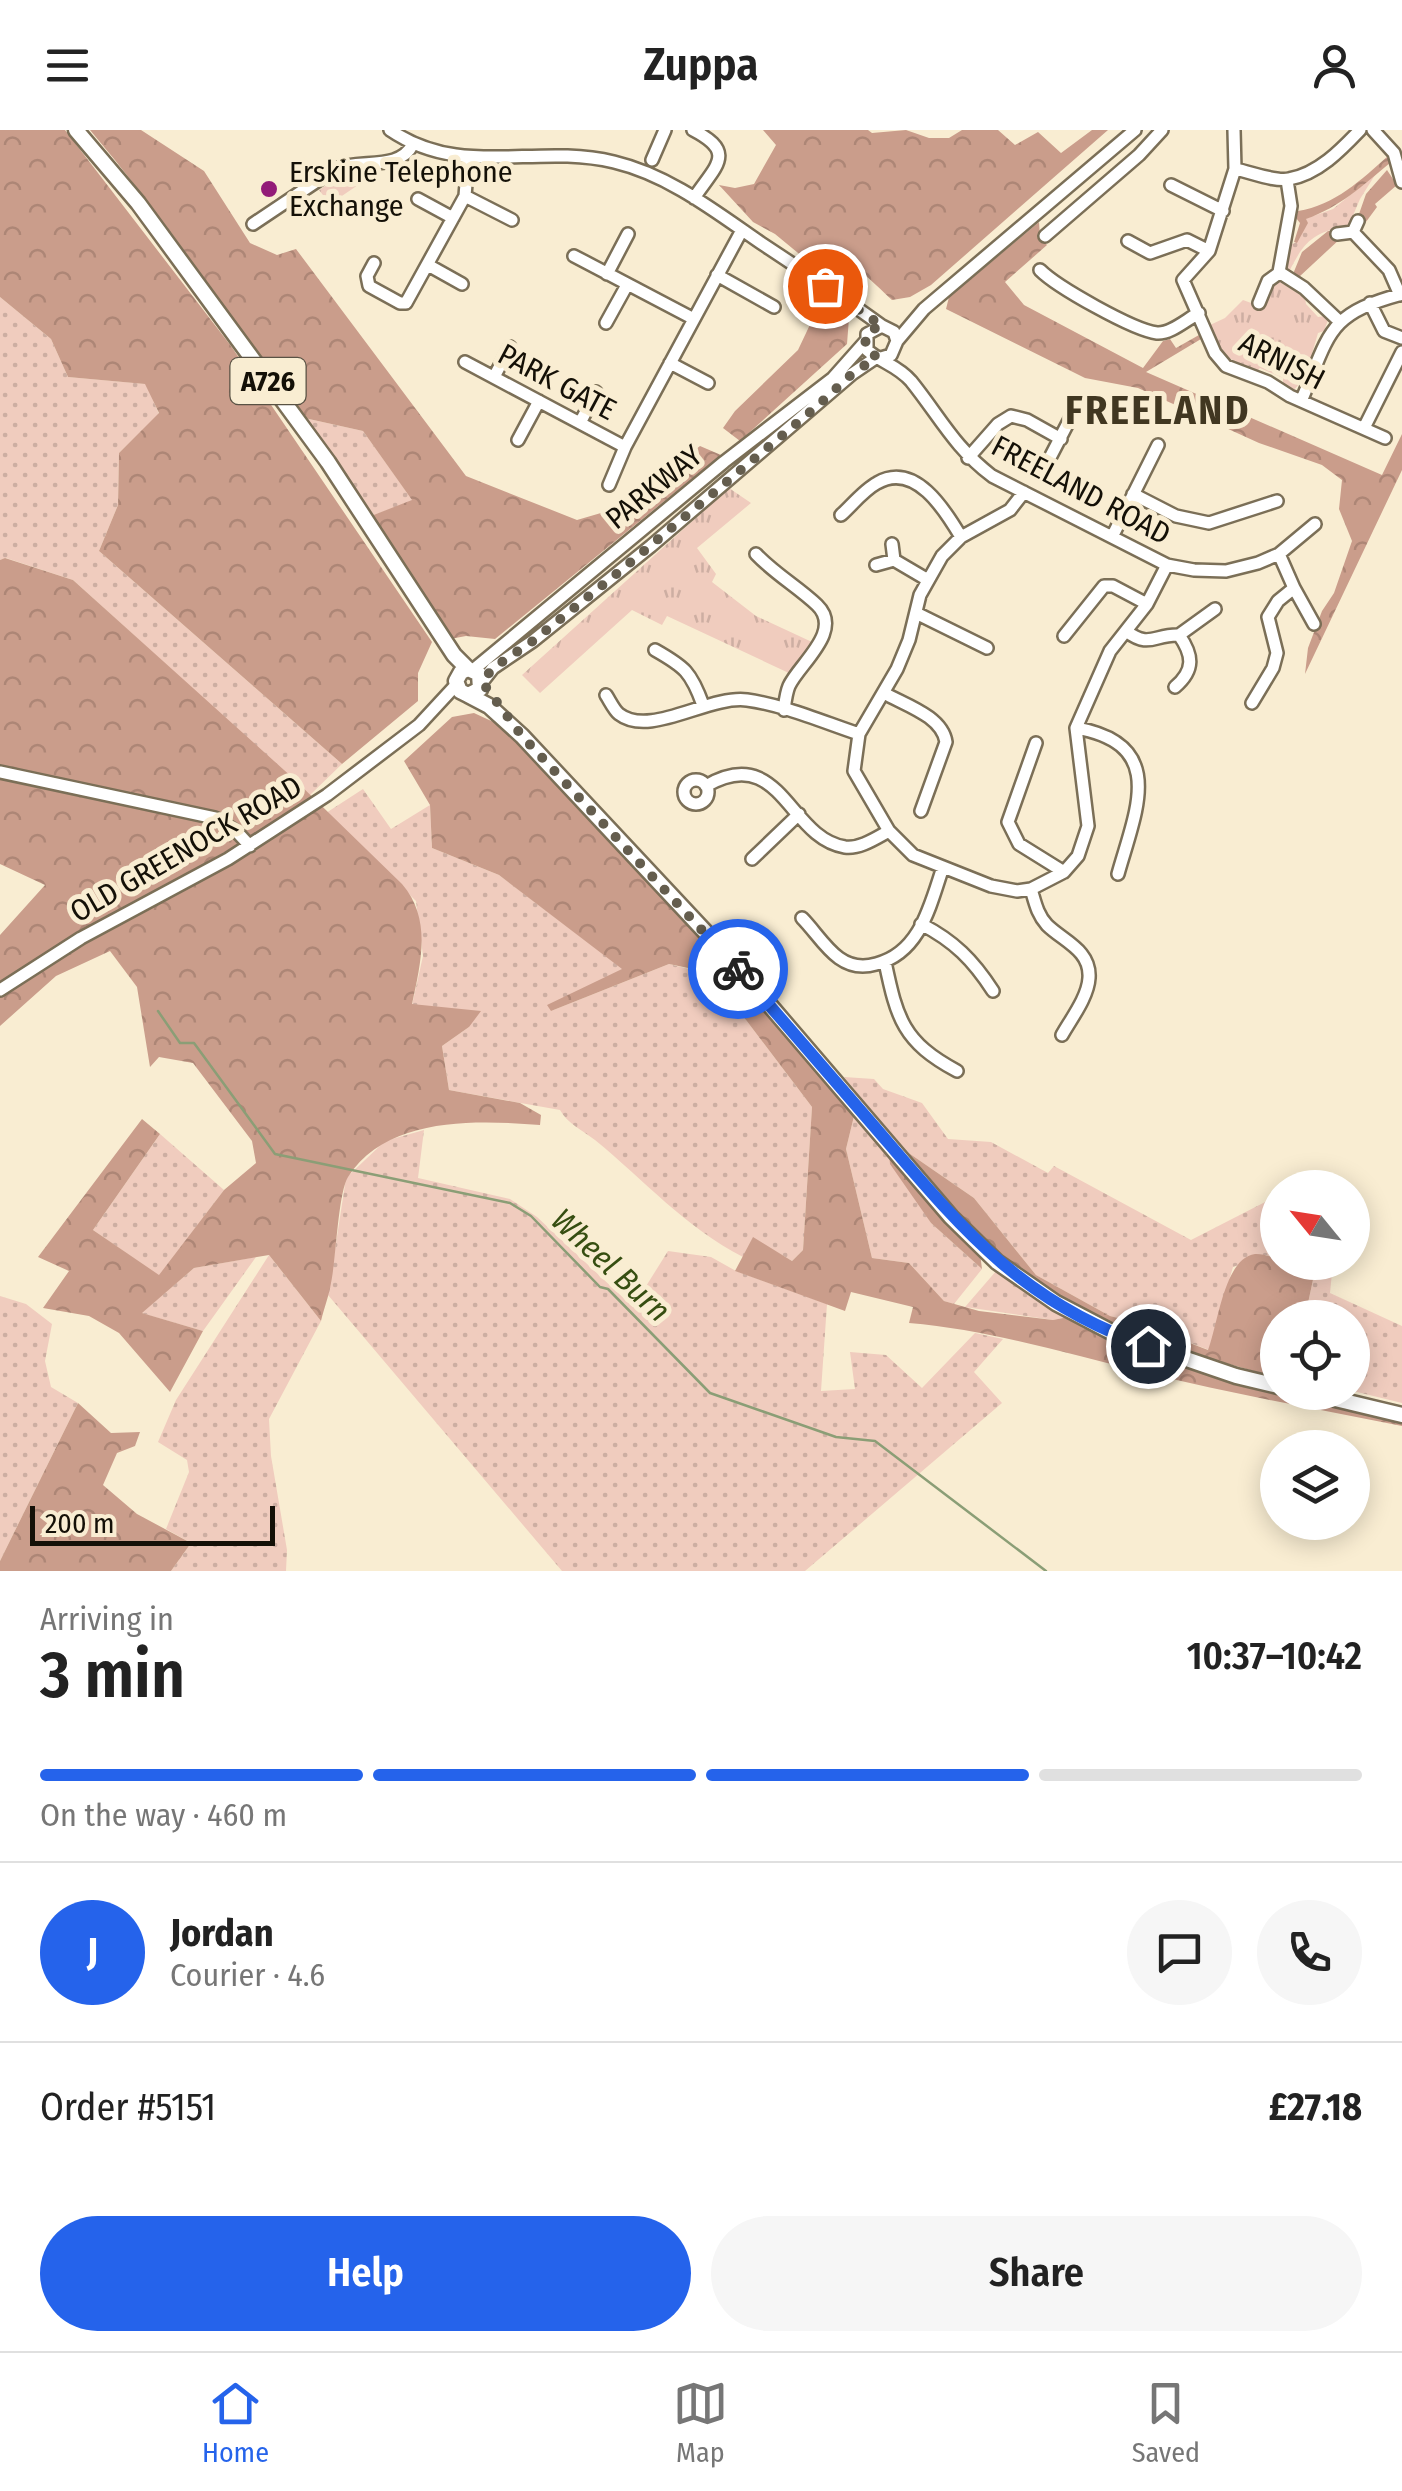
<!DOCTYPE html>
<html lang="en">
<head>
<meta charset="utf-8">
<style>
	body { margin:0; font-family:"Fira Sans Condensed",sans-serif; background:#f6f6f6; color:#222; height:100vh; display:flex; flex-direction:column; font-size:38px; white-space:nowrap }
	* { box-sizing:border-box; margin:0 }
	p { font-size:32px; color:#767676 }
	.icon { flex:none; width:55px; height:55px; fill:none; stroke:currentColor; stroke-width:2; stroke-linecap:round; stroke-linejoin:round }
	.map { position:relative; height:1441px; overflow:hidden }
	.drawer { display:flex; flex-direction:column; background:#fff; flex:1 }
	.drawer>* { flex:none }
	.needle { width:65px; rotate:300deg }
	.controls { position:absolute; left:1260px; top:1040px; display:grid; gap:20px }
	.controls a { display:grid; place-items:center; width:110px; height:110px; border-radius:50%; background:#fff; box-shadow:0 5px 25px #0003; font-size:50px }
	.scale { position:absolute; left:30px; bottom:25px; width:245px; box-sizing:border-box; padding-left:10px; border:5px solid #141007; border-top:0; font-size:28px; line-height:35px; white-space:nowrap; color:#141007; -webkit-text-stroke:8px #f9edd2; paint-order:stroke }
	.pin { position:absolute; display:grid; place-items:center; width:85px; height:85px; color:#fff; margin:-42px; border:5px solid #fff; border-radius:50%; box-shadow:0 2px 10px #0007 }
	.courier { position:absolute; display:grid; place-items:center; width:100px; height:100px; margin:-50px; border:8px solid #2563eb; border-radius:50%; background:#fff; color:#222; box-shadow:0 2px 12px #0007 }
	.summary em { font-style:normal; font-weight:600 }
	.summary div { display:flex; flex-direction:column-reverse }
	.summary { display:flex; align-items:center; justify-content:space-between; height:170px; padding:0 40px }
	h1 { font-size:65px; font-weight:600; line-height:75px }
	.bar { display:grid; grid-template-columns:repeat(4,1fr); gap:15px 10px; align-content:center; height:120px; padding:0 40px }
	.bar i { height:12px; border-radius:8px; background:#e0e0e0 }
	.bar .active { background:#2563eb }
	.bar p { grid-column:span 4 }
	.line { display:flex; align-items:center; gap:25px; padding:0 40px; border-top:2px solid #e0e0e0 }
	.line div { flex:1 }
	.round { display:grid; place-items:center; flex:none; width:105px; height:105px; border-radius:52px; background:#f6f6f6 }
	.primary-button { display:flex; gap:20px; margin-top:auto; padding:20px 40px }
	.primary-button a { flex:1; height:115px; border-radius:60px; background:#2563eb; color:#fff; font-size:40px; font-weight:600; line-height:115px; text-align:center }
	.primary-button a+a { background:#f6f6f6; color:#222 }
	header { display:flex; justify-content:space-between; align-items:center; height:130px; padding:0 40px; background:#fff; font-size:45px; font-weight:600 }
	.menu { display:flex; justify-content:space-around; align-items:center; height:140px; border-top:2px solid #e0e0e0; background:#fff; font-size:28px; color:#767676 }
	.menu a { display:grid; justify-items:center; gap:5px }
	.menu .active { color:#2563eb }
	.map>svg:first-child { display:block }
	.grass { fill:url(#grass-dots) }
	.forest { fill:url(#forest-crowns) }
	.park { fill:url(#park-tufts) }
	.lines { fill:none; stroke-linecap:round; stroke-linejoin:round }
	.stream { stroke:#8b9e76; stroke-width:2.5 }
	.minor-casing { stroke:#7b6f57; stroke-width:16 }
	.major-casing { stroke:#7b6f57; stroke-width:19 }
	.minor { stroke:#fff; stroke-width:11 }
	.major { stroke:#fff; stroke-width:14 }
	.done { stroke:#645d4e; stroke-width:10; stroke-dasharray:0 18 }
	.route { stroke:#2563eb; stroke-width:12 }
	.poi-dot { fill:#931b78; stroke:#f9edd2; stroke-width:4 }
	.labels { text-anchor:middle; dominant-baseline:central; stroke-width:10; stroke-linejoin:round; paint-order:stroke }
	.shield { fill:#f9edd2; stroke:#595244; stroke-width:2.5 }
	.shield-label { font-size:28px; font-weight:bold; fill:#141007 }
	.poi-label { font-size:30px; fill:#141007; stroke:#f9edd2; text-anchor:start }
	.street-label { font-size:30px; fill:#141007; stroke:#f9edd2 }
	.water-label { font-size:32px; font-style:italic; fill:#364e11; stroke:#f9edd2 }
	.district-label { font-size:40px; font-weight:bold; letter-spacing:2.5px; fill:#413721; stroke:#f9edd2 }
</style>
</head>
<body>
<header><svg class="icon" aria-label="menu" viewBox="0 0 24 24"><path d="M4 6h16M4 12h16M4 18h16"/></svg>Zuppa<svg class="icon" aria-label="person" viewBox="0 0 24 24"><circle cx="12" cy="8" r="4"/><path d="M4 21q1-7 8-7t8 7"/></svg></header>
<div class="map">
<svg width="1402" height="1441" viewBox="0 0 1402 1441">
	<defs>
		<pattern id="grass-dots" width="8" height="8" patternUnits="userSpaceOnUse" patternTransform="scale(2.5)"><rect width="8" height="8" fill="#f0ccbe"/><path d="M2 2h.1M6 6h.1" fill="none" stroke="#cdaea2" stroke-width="1.8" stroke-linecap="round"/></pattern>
		<pattern id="forest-crowns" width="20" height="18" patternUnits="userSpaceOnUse" patternTransform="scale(2.5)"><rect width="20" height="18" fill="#ca9d8b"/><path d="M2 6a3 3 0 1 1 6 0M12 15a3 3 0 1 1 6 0" fill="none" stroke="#ad8676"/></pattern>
		<pattern id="park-tufts" width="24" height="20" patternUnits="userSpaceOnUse" patternTransform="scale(2.5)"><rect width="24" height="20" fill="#f0ccbe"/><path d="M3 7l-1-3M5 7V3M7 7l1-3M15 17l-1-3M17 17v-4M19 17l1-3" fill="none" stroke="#cdaea2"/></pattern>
	</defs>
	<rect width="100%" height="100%" fill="#f9edd2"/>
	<!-- grass -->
	<path class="grass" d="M1375,45L1360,69L1349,95C1314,103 1305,109 1289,142L1283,139L1290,115L1297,112L1305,89L1333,79Z
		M0,167L51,209L68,247L146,254L159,284L119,323L118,375L99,421L342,634L310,665L73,450L6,428L0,430Z
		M300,287L363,301L413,371L371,386Z
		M363,659L391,699L430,675L432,718L499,745L623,839L551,881L669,834L693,840L740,882L812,977L803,1120L792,1131L753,1108L743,1127C686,1098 644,1050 595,1010C582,1000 568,994 560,980L449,960L442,916L469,897L412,875L423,826L416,771L326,683Z
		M844,947L874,949L883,959L922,973L948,1009L991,1012L1048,1043L1054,1036L1191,1110L1271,1069L1277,1073V1130L1266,1125L1233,1137L1209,1220L1138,1193L1110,1186L1036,1145L974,1068L900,1017Z
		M855,982L889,1023L931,1093L982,1139L954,1174L944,1171L909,1133L872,1128L846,1019Z
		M424,1000L418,1048L510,1069L537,1087L633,1177L668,1121L711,1127L736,1141L827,1174L821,1261L855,1259L850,1222L886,1225L922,1258L975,1203L1003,1209L974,1242L1002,1273L805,1441H562L328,1165L346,1048L385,1011Z
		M160,1004L224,1060L159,1146L93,1100Z
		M269,1125L321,1191L269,1289L271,1326L287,1420L286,1441H171L191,1413L166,1399L189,1342L187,1330L158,1312L176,1270Z
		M256,1127L203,1201L141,1183L194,1138Z
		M1284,1133H1333L1330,1163L1402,1196V1273L1353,1261L1352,1188L1305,1187L1314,1145Z
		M997,1140L1073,1186L1053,1190L965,1177Z
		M0,1166L26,1174L52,1194L45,1231L51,1257L78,1273L0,1431Z"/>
	<!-- forest -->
	<path class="forest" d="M0,0H65L231,216L432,512L418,543V571L342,634L99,421L118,375L119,323L159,283L145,254L68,247L51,209L0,167Z
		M90,0H141L204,41L250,113L277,125L296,119L466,346L577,390L618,378L700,316L721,325L495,509L466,506L450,509L371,386L412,370L363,301L300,287C233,189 167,91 90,0Z
		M763,0H868L872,3L906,0L929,8H949L962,0H998L1015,15L1038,2L1061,23L1092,0H1108L931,155L910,167L892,170C866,146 845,120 809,132L775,104L753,92L719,55L735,58L754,54L776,15Z
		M1388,26L1390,33C1362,56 1340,77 1306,89L1308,93L1297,113L1294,112L1300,93L1296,88L1298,81C1335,75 1361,50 1388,26Z
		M1387,40L1397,55L1375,74L1377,77L1360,100L1365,88L1359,84L1366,64Z
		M1039,92L1040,107L1047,115L1005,152L1024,175L1143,238L1163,211L1170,209L1176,218L1199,205L1201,209L1146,242L1382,345L1402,304V340L1305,544L1308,518L1322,481L1334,463L1352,411L1339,379L1342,350L1322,335L1259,313L1138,258L1085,248L946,179L949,167Z
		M1328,101H1334L1341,108L1299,147L1293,144L1302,122Z
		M824,165L849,188L847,214L740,311L723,298L735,281L798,220Z
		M5,428L73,450L294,649L402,754C432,789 421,832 412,874L481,881L469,897L442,916L449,960L520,973L541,985L540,995C477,990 387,986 348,1047C338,1063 336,1130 331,1153C329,1166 324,1178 321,1191L269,1125L194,1138L142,1183L203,1201L170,1262L119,1203L89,1186L43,1178L69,1141L38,1127L142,989L160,1004L93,1100L159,1145L224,1060L256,1033L252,1011L193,933L159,927L150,937L137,857L110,821L56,846L0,896V805L45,755L0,734V430Z
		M474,583L500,595L702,809L855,982L846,1019L872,1128L909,1133L944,1171L979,1181L1053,1190L1073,1186L1150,1222L1262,1260L1402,1290V1296C1317,1279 1232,1264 1148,1243C1068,1224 991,1200 909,1193L913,1177L851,1162L845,1181L735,1141L753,1107L792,1131L803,1120L812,977L740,882L693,839L669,834L551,881L547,875L622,839L499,745L432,718L430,675L404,631L452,587Z
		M900,1017L974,1068L1036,1145L1110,1186L1138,1193L1208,1220C1218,1195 1224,1128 1255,1124C1270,1123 1299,1138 1314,1145L1305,1187L1278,1188L1277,1247C1203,1228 1130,1206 1062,1168C997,1133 946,1073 900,1017Z
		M889,1023L944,1089L980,1123L982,1139L931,1093L890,1034Z
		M78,1273L111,1303L140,1302L135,1316L117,1323L103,1355L137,1384L191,1413L171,1441H0V1431Z"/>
	<!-- park -->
	<path class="park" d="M351,39L361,53L330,74L319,60Z
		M1274,148L1305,168L1306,174L1318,187L1325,186L1328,190L1324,201L1318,203L1309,234L1306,235L1299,249L1301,252L1293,261L1283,253V248L1260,238L1257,241L1246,238L1221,223L1210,195L1225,188L1243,170L1262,177Z
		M729,358L751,373L697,418L716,444L712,452L756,486L812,512L791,544L667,486L662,495L632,480L540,563L522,545Z"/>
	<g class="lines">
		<!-- stream -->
		<path class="stream" d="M158,881L180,913H194L275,1024L510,1073L531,1086L600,1157L608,1159L710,1263L836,1307L875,1311L1046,1441"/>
		<defs>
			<path id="minor" d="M390,0C462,49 534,13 614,32C669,45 716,82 761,113C802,140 842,167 882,196
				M693,0C737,23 716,35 694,68
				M1234,0L1235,39L1209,121L1183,150L1215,223L1226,236L1268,252L1290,266L1385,308
				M1373,0L1394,23L1402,52
				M652,30L665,0
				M1235,39C1251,42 1274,52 1289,49C1318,44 1341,20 1360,0
				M1287,50L1291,76L1279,142L1304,158L1339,191
				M1171,55L1223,81
				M465,66L512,90
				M418,69L453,88
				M253,94L335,39C360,28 399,42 413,14
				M1353,102L1389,140L1400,165
				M1337,104L1353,102L1358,91
				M1045,106L1139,25L1162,0
				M1128,111L1150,123L1187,110L1209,121
				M574,126L694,189
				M374,133L367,146L369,156L400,173H406L465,66L468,29
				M428,135L462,154
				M1040,140C1057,157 1133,200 1157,203C1171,204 1187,189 1199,183
				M607,144L628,104
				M717,145L774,177
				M1259,173L1268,151L1279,143
				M1370,173L1384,201L1402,208
				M606,193L627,155
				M897,211L924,179L1135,0
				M881,228L891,225L897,211L894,202L882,196L867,204V220C880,232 897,235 911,251C940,287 954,317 992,346L1167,435L1194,440L1226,441L1258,433L1279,424L1315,394
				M465,232L625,317
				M670,233L708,253
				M494,247L510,217
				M1302,269C1330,203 1327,184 1402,164
				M580,293L596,262
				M1364,298L1402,222
				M518,310L539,271
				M968,328L998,294L1011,286L1027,290L1061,309
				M1026,337L1041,345L1070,289
				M609,355L625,317L742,100
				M1024,362L1010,380L961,407L942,426L920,465L909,510L897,539L859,604L854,641L889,701L913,725L991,756L1017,761L1031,759L1064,742L1078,726L1088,696L1076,598L1110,521L1147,474L1167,435
				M1133,364L1176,386L1209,393L1277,371
				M841,385C852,375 864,360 877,353C915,331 945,380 961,407
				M1112,407L1158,315
				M892,414L894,430
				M756,424C775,444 798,457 817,475C844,501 799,534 789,556C786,563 785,573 784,580
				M876,435L894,430L928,450
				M1294,458L1314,494
				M916,483L987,518
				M1126,501C1150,519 1154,504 1179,505C1193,525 1195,540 1175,557
				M1179,505L1215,479
				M1064,506L1104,456H1113L1147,474
				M655,520C685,537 691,542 703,575
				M473,540L724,332L833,248L865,212
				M482,552L493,538L533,511L651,416L852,244L877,227
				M884,563C905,575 942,586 946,612L921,681
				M606,565C610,571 614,580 619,584C650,608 708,565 747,570C784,575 823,592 859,604
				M1252,573L1273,538L1277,523L1268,487L1278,471L1294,458L1279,424
				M1076,598C1168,614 1136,680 1118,744
				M1036,613L1008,692L1019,714L1064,742
				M0,642L215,688L237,702L250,716
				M684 662a12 12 0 1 1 24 0a12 12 0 1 1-24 0Z
				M706,656C781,612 788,708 845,717C860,719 876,708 889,701
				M752,729L799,684
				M1031,759C1035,772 1037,784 1047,795C1063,811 1091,820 1089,848C1088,867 1071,889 1062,905
				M802,788C814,800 825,818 839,828C850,836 862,838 876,834C920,823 930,776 943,737
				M921,794C954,811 973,830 993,861
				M885,832C897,889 903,912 957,941
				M0,860L81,808L228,729L327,665L419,595L456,555"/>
			<path id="major" d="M76,0L138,73L328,332L454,525L468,539L479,544L480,559L468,565L460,561L456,551L461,542L468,539
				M468,565L489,576L522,606L725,823L951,1087L997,1132L1056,1173L1119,1206L1236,1246L1278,1256
				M1306,1262L1402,1285"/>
		</defs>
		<!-- minor casing -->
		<use href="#minor" class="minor-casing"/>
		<!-- major casing -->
		<use href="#major" class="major-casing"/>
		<!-- minor -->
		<use href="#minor" class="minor"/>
		<!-- major -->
		<use href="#major" class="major"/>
	</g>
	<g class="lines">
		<!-- done -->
		<path class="done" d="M738,839L522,606L482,552L493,538L533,511L620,441L815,278L852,244L877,227L867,220L865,209L870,200L882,196L825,156"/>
		<!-- route -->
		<path class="route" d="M738,839C783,891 828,943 873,995C958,1094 1019,1172 1148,1216"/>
	</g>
	<!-- markers -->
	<circle class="poi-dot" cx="269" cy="59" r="10"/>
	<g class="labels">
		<!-- shield labels -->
		<rect class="shield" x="230.5" y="228" width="75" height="46" rx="8"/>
		<g class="shield-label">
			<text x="268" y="251">A726</text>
		</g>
		<!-- poi labels -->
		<g class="poi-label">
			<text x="289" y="42">Erskine Telephone<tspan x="289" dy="34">Exchange</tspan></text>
		</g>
		<!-- street labels -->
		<g class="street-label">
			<text transform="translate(1282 231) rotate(27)">ARNISH</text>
			<text transform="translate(557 252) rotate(28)">PARK GATE</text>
			<text transform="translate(654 357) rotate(-39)">PARKWAY</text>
			<text transform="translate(1081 360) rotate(28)">FREELAND ROAD</text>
			<text transform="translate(186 719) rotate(-30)">OLD GREENOCK ROAD</text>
		</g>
		<!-- water labels -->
		<g class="water-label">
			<text transform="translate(611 1135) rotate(43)">Wheel Burn</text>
		</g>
		<!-- district labels -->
		<g class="district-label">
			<text x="1158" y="281">FREELAND</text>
		</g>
	</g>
</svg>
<div class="controls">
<a><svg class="needle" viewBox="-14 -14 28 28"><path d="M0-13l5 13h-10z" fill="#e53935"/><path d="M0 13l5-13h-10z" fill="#767676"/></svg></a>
<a><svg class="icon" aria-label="locate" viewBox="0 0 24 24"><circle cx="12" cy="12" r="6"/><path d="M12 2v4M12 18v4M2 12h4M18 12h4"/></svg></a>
<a><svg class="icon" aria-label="layers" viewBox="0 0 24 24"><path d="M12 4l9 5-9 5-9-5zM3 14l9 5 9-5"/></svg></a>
</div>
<div class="scale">200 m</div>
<div class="pin" style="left:825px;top:156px;background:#ea580c"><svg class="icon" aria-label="bag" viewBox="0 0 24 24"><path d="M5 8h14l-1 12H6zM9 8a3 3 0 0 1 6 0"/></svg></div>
<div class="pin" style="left:1148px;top:1216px;background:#1f2937"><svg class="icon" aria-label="home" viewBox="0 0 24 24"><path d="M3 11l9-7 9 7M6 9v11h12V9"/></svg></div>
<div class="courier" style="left:738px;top:839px"><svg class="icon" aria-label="bike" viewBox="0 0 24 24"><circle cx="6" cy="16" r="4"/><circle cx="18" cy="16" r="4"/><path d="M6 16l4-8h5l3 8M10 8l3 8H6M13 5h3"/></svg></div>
</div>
<section class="drawer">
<div class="summary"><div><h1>3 min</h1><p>Arriving in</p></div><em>10:37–10:42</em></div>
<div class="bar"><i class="active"></i><i class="active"></i><i class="active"></i><i></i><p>On the way · 460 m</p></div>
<div class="line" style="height:180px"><b class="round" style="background:#2563eb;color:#fff">J</b><div><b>Jordan</b><p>Courier · 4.6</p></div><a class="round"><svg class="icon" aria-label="chat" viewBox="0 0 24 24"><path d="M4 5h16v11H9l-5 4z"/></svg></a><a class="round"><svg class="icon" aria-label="phone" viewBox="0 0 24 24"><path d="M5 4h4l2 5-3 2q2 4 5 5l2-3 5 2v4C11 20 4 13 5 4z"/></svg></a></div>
<div class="line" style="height:130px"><div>Order #5151</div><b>£27.18</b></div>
<div class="primary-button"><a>Help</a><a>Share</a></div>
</section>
<nav class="menu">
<a class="active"><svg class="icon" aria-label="home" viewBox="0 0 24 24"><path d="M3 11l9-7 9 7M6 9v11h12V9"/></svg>Home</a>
<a><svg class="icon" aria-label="map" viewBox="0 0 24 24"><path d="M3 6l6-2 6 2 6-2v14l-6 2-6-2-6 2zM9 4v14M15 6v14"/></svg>Map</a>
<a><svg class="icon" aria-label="saved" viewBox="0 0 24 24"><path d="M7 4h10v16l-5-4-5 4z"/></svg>Saved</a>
</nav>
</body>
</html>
